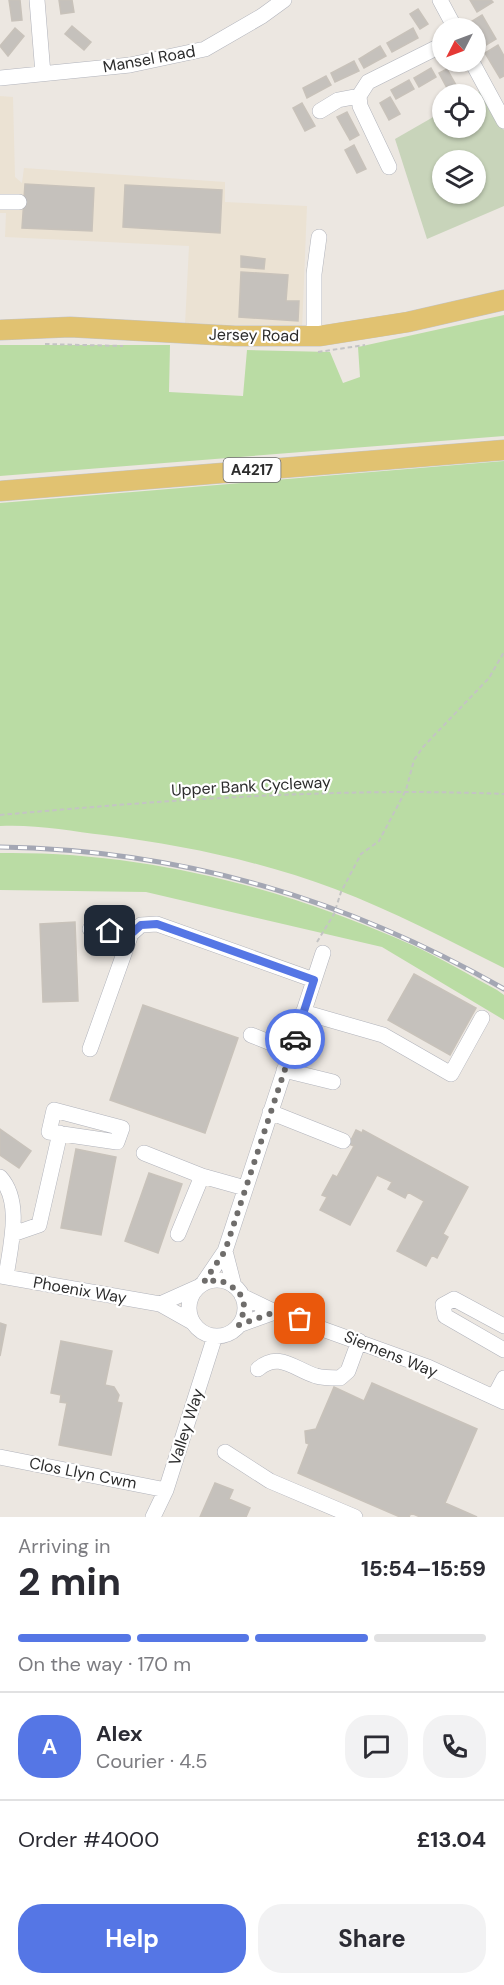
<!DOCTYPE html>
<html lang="en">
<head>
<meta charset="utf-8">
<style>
	body { margin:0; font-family:"DM Sans",sans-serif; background:#f2f2f3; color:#2b2b33; height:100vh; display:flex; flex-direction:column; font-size:22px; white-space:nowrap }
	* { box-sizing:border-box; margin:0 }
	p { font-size:20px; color:#7c7c81 }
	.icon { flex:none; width:33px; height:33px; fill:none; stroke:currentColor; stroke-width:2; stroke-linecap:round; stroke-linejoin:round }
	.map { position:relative; height:1517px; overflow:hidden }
	.sheet { display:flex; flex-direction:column; background:#fff; flex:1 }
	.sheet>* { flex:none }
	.needle { width:39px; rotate:228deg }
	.controls { position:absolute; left:432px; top:18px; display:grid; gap:12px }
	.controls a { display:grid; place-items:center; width:54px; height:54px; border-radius:50%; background:#fff; box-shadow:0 2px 4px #0004; font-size:30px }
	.pin { position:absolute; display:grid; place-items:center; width:51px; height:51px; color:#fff; margin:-26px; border-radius:12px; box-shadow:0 3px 9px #0006 }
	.courier { position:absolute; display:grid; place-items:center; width:60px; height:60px; margin:-30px; border:4px solid #5576e5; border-radius:50%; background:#fff; color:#222; box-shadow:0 2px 8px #0007 }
	.headline em { font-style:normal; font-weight:700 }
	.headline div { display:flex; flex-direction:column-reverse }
	.headline { display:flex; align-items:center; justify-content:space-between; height:102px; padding:0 18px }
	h1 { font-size:39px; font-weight:700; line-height:45px }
	.bar { display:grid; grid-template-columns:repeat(4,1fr); gap:9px 6px; align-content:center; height:72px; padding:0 18px }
	.bar i { height:8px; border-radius:4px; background:#e1e1e2 }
	.bar .on { background:#5576e5 }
	.bar p { grid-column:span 4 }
	.line { display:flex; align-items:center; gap:15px; padding:0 18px; border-top:2px solid #e1e1e2 }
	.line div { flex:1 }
	.round { display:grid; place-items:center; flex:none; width:63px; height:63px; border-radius:24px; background:#f2f2f3 }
	.primary-button { display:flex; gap:12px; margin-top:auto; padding:12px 18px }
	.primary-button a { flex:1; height:69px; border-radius:24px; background:#5576e5; color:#fff; font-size:24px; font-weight:700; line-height:69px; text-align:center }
	.primary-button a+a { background:#f2f2f3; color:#2b2b33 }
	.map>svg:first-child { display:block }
	.education { fill:#ebe2d3 }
	.green { fill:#badca4 }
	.cemetery { fill:#c8d4ba; fill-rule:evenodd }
	.building { fill:#c5c1bc; stroke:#c8c2ba; stroke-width:1.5 }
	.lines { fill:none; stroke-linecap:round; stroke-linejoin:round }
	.minor-casing { stroke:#b1b3bb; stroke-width:16 }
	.major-casing { stroke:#c4c4c4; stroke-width:21 }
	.path { stroke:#c4c4c4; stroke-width:2; stroke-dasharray:4.5 3; stroke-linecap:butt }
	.minor { stroke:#fff; stroke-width:15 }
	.major { stroke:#e1c271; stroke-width:20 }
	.rail-casing { stroke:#a4a7b4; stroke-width:5 }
	.rail { stroke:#fff; stroke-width:3; stroke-dasharray:9; stroke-linecap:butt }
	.done { stroke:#6f6d6b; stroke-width:6; stroke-dasharray:0 10.8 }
	.route { stroke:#5576e5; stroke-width:8 }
	.labels { text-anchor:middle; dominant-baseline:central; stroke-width:4.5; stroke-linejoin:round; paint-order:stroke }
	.shield { fill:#fff; stroke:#6b6b6b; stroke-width:1.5 }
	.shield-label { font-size:15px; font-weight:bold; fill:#2c2c2c }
	.street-label { font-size:16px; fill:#2c2c2c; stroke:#fff }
</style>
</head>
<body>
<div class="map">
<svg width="504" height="1517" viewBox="0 0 504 1517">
	<rect width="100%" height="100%" fill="#ece7e1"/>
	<!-- education -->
	<path class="education" d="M0,96L13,97L15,177L22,183L24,168L225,182V202L307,206L302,330L185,325L189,246L5,237L6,213H0Z"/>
	<!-- green -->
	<path class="green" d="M504,315V436L0,476V345H170L169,392L243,396L247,350L330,352L343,383L360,377L358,347Z
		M504,461V968C448,940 393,911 335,889C260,861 183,845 104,835C71,831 34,824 0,826V503Z
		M0,853C143,851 282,887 412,945C441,958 469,975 497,990L504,995V1020L382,947L146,892L0,890Z"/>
	<!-- cemetery -->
	<path class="cemetery" d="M482,90L504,130V206L427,239L395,139L442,112V128H476L474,94ZM442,160H476V194H442Z"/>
	<!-- building -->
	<path class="building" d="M9,0H20L22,20L12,21Z
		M59,0H72L74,12L61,14Z
		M470,0H491L493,2L477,12Z
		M418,9L428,24L420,29L410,14Z
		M482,15L496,39L483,47L476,28H472L469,23Z
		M72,26L91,42L84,50L65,34Z
		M15,28L24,36L8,56L0,46Z
		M413,28L418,38L392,52L387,43Z
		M498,45L504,56V76L500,78L485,53Z
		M380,46L386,56L364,68L359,59Z
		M354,61L359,71L335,82L331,73Z
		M431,68L436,77L419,87L414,78Z
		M447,69L456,85L448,90L439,73Z
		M326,76L331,85L307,98L303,88Z
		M409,80L414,89L396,99L391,90Z
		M390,97L400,114L389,120L380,103Z
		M302,103L315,126L305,131L293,108Z
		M347,112L359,135L350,140L337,117Z
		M354,145L366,169L357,173L345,150Z
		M25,184L94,188L92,231L22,228Z
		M125,185L222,190L220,233L123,227Z
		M241,256L265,259L264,269L241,267Z
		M241,272L288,275L286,301H299L298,321L239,317Z
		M75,922L78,1001L43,1002L40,924Z
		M414,974L476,1008L450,1055L388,1020Z
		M143,1005L238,1038L205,1133L110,1100Z
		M0,1129L31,1151L19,1168L0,1155Z
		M356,1130L362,1133L363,1130L468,1187L443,1234L448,1237L437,1258L432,1255L426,1266L397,1251L424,1201L408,1192L405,1198L388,1189L392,1182L377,1175L350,1225L320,1210L327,1197L322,1195L333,1175L337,1177L354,1146L349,1144Z
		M76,1149L116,1157L101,1235L61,1228Z
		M149,1173L182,1184L158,1253L125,1241Z
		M0,1323L6,1325L0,1356Z
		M61,1341L112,1351L105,1385L114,1387L119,1395L117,1402L122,1403L111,1455L59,1445L67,1403L60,1402L61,1395L51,1393Z
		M372,1383L477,1429L445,1503L477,1517H420L411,1513L409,1517H400L298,1473L309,1444L306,1443L305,1431L316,1429L334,1387L364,1401Z
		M215,1483L233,1490L229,1499L250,1508L246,1517H200Z"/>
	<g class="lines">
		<defs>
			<path id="minor" d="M37,0L43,74
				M440,0L455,28
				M472,62L504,121
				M0,78L130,65L205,49L262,16L284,0
				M320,111L338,100L359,96
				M389,167L360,106L359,96L368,82L442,45
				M0,202H19
				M314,336V274L319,237
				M90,929L131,934
				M303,1012L383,1035L451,1074L482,1018
				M251,1035L291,1051
				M90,1049L131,934L141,925L157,924L314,980
				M284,1070L333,1082
				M54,1110L122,1128L117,1142L49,1132Z
				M270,1112L343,1141
				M144,1153L202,1176L245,1188
				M0,1177C23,1202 10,1247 6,1277
				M13,1234L39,1225L60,1133
				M178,1234L202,1176
				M225,1251L234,1286
				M0,1276L160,1304L192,1322
				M189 1308a28 28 0 1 1 56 0a28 28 0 1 1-56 0Z
				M204,1282L225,1251L323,953
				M242,1296L275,1312L428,1367L504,1402
				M160,1304L198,1287
				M239,1325L275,1312
				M504,1326L454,1299L443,1305L445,1316L504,1350
				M258,1369C279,1351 294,1369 316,1376C323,1378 332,1378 340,1378L348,1371L359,1341
				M494,1397L504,1378
				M225,1452L270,1481L355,1517
				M0,1457L166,1490
				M153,1517L166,1490L215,1336"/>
			<path id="major" d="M0,330L70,327L235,336H320L408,322L504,300
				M0,491L504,450"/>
		</defs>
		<!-- minor casing -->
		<use href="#minor" class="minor-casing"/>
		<!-- major casing -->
		<use href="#major" class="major-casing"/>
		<!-- path -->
		<path class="path" d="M45,344L123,346
			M318,352L365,345
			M0,815C167,800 336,787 504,794
			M317,942L334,914L341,892L361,854L379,841L406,790L414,760L423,747L489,678L504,652"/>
		<!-- minor -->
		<use href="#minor" class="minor"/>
		<!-- major -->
		<use href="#major" class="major"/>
		<defs>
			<path id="rail" d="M0,847C182,850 347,899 504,989"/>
		</defs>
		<!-- rail casing -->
		<use href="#rail" class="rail-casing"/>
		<!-- rail -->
		<use href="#rail" class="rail"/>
	</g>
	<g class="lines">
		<!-- done -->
		<path class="done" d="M295,1039L225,1251L204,1282L220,1280L239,1291L245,1308L239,1325L275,1312L300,1319"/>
		<!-- route -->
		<path class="route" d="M110,931L131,934L141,925L157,924L314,980L295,1039"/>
	</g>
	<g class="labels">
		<!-- shield labels -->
		<rect class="shield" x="223.5" y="458" width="57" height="24" rx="4.5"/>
		<g class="shield-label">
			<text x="252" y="470">A4217</text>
		</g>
		<!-- street labels -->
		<g class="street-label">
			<text transform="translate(149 59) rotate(-10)">Mansel Road</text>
			<text transform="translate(254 335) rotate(1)">Jersey Road</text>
			<text transform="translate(251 786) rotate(-3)">Upper Bank Cycleway</text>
			<text transform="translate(80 1290) rotate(10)">Phoenix Way</text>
			<text transform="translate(391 1354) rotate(22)">Siemens Way</text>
			<text transform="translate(186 1427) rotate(-72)">Valley Way</text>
			<text transform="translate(83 1473) rotate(11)">Clos Llyn Cwm</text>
		</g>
	</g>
</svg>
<div class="controls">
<a><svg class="needle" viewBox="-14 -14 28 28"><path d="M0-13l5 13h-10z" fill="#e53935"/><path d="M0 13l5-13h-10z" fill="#7c7c81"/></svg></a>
<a><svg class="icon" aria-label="locate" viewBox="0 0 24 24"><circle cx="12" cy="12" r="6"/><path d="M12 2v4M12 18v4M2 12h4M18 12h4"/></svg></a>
<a><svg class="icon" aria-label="layers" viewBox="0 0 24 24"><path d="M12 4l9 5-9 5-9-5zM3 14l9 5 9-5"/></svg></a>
</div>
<div class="pin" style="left:300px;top:1319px;background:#ea580c"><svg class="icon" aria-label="bag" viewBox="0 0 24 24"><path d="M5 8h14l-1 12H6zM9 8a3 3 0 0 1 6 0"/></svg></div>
<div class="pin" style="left:110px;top:931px;background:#1f2937"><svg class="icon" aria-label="home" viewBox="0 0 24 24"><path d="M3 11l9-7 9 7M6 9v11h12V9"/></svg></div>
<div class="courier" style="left:295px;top:1039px"><svg class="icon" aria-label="car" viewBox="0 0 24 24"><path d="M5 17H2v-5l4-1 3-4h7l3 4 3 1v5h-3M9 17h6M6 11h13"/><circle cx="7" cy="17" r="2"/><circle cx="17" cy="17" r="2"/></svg></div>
</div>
<section class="sheet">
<div class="headline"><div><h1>2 min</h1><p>Arriving in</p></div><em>15:54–15:59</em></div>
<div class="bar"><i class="on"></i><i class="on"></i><i class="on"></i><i></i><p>On the way · 170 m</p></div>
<div class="line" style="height:108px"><b class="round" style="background:#5576e5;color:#fff">A</b><div><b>Alex</b><p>Courier · 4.5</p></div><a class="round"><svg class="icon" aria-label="chat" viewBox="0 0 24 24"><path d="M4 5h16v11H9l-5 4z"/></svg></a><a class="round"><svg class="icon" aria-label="phone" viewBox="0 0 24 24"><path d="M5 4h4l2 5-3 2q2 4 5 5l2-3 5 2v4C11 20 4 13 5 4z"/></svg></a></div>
<div class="line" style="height:78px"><div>Order #4000</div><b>£13.04</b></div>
<div class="primary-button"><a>Help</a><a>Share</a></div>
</section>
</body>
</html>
